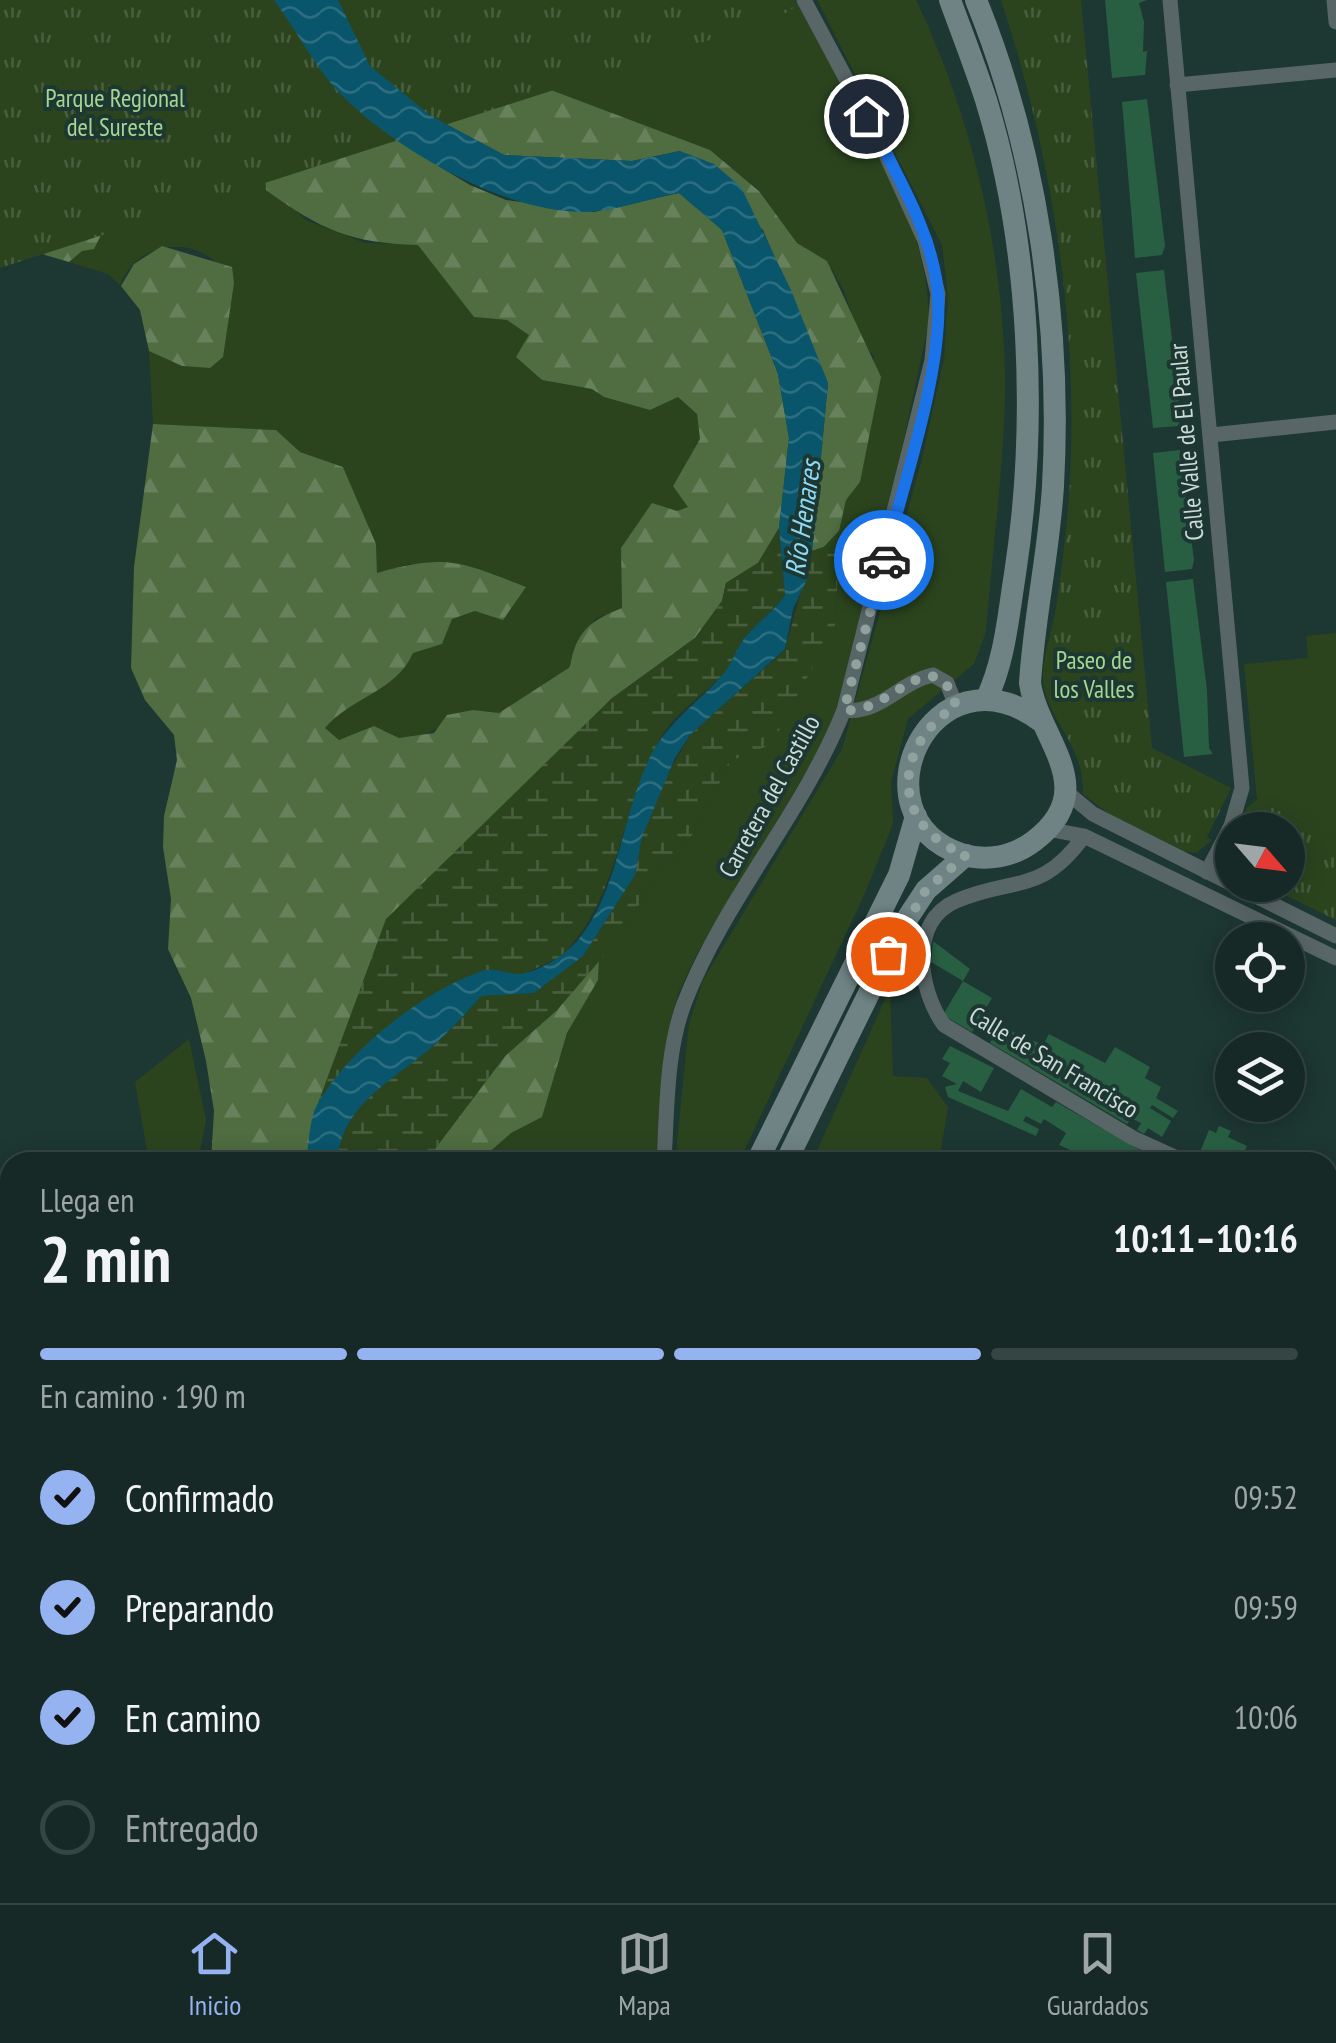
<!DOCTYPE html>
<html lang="es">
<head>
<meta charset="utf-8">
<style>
	body { margin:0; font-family:"PT Sans Narrow",sans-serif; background:#1f312e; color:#f1f3f6; height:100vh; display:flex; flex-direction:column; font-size:38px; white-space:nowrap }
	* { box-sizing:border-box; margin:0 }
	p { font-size:32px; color:#9ea6a7 }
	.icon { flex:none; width:55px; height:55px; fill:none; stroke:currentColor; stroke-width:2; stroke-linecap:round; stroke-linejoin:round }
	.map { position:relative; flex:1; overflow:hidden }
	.drawer { position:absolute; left:0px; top:1152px; width:1338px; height:752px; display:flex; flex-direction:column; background:#162926; border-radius:30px 30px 0 0; box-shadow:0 5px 25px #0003,0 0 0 2px #354543 }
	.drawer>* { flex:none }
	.needle { width:65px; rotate:118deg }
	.tools { position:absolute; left:1215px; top:812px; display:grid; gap:20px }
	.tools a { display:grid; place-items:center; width:90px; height:90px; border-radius:50%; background:#162926; box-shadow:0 5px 25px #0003,0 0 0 2px #354543; font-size:50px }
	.pin { position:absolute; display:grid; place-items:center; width:85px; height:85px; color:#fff; margin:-42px; border:5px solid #fff; border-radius:50%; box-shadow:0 2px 10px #0007 }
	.courier { position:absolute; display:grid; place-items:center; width:100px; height:100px; margin:-50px; border:8px solid #1a73e8; border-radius:50%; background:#fff; color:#222; box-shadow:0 2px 12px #0007 }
	.headline em { font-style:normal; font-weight:600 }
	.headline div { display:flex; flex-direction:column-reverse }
	.headline { display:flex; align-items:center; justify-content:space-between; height:170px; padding:0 40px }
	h1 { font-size:65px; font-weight:600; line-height:75px }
	.bar { display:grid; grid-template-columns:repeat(4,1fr); gap:15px 10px; align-content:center; height:120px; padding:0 40px }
	.bar i { height:12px; border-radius:8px; background:#354543 }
	.bar .on { background:#95b2f1 }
	.bar p { grid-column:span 4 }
	ol { padding:0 40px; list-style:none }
	li { display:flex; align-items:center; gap:30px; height:110px }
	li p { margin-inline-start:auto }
	li .icon { padding:10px; border-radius:50%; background:#95b2f1; color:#111; stroke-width:4 }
	li:last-child { color:#9ea6a7 }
	li i { width:55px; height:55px; border:5px solid #354543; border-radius:50% }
	.menu { display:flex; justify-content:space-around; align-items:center; height:140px; border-top:2px solid #354543; background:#162926; font-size:28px; color:#9ea6a7 }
	.menu a { display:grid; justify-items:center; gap:5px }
	.menu .on { color:#95b2f1 }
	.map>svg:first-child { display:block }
	.green { fill:#2b441e }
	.forest { fill:url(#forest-firs) }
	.wetland { fill:url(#wetland-marsh) }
	.park { fill:url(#park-tufts) }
	.water { fill:url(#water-waves) }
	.building { fill:#285f43 }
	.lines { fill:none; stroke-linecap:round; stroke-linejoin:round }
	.minor { stroke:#596667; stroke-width:15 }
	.secondary { stroke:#6f8384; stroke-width:22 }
	.primary { stroke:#7f999b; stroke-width:25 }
	.done { stroke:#8fa29e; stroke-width:10; stroke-dasharray:0 18 }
	.route { stroke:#1a73e8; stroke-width:12 }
	.labels { text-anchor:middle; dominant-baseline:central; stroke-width:8; stroke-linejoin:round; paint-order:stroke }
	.park-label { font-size:25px; fill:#a6d691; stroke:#1d3732 }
	.street-label { font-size:25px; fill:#ccdbd8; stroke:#1d3732 }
	.water-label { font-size:28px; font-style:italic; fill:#8edaf6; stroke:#1d3732 }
</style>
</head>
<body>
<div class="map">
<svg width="1336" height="1903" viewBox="0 0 1336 1903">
	<defs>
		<pattern id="forest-firs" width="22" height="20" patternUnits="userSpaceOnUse" patternTransform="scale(2.5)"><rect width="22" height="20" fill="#4f6d41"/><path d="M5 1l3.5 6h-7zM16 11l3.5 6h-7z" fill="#67815c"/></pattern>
		<pattern id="wetland-marsh" width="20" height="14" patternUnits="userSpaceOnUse" patternTransform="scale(2.5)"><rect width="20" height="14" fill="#2b441e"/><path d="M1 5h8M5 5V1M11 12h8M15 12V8" fill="none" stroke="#495e3e"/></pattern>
		<pattern id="park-tufts" width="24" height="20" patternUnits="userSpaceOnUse" patternTransform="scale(2.5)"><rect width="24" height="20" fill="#2b441e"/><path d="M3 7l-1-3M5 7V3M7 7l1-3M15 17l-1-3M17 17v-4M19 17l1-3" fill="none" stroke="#495e3e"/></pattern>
		<pattern id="water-waves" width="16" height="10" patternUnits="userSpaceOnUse" patternTransform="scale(2.5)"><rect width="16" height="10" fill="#09566c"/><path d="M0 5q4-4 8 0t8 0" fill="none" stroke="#2c6e80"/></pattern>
	</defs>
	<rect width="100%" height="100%" fill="#1d3732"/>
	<!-- green -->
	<path class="green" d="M577,0H795C847,92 934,219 928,326L890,505L838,704L820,749L698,952L678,994L665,1061L656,1162H478L511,1133L542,1117L567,1033L598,980L599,959L621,936L658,872L684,850L731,761L750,752L836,623L839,531L845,500L860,482L874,356L862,343L843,289L827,261L797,243L759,190L710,150L551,90Z
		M817,0H916C972,116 1004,253 1005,382C1005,464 992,549 986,632L974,664L908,719L891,782L893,824L865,893L739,1162H675L689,1024L703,980L842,749L922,459L944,358L948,296L942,245Z
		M52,136L226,145L306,220L365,243L418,244L474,317L507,320L530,335L541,380L592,389L604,397L650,410L678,397L697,414L700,439L673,485L689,507L677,511L652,504L621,548L622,608L595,619L571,666L499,713L473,710L420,737L399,739L384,730L338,740L324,728C351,697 396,692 413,653L442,644L452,619L475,611L410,564L377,573L376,544L343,467L300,452L276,430L153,424L149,351L182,366L210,368L234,283C227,275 220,265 212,259C180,235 134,248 120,285L108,274L69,262L82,251Z
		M1336,633V839L1257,800L1244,664L1308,658L1306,636Z
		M890,988L893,1076L927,1078L948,1107L939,1162H812Z
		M189,1039L206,1120L198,1162H149L135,1082Z
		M233,1895H302L301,1903H202Z
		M431,1895H625L629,1903H435Z"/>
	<!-- forest -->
	<path class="forest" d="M0,0H274L435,164L470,185L506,200L594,212L679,193L722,230L778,374L789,438L779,528L758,563L726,583L722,601L695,638L611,699L317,1106L306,1162H211L214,1111L206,1061L191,998L168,949L171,899L163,847L164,816L177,760L174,735L145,700L131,668L134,567L153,424L276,430L300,452L343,467L376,544L377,573C447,553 461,562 526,587L503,620L475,611L452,619L442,644L413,653C396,692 351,697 325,728L339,740L374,726L399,738L434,733L447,715L473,710L499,713L570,667C576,632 589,621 622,608L621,548L652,503L677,511L688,507L673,486L700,439L697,414L678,397L650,410L604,397L592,389L542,380L516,357L529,335L507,320L474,317L418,245C350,243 321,230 266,190L264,156L112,213L94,249L82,251L69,262L45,255L6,223Z
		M551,90L710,150L759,191L797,243L827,261L881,377L860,482L846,500L839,531L824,547L812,551L828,383L763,230L680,151L632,161L504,155L431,116Z
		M162,246L232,267L234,283L223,357L210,368L182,366L149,351L140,310L121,286L134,264Z
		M599,959L598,980L567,1033L542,1117L511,1133L478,1162H425L505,1056L557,1010Z
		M364,1895H431L435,1903H366Z"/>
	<!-- wetland -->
	<path class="wetland" d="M779,528L785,595C774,611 761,619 749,633C738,644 734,660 725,672C707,693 681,708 665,731C619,801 623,898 560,957L362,1050L317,1106L386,919L611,699L695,638L722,601L726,583L758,563Z
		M839,531L836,623L772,744L731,761L684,850L658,872L621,936L557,1010L505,1056L425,1162H338C339,1109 389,1082 426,1052C447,1035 464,1016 481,996L534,993L583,956L635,875L642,837L659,790L690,735L785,650L812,551L824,547Z"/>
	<!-- park -->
	<path class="park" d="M0,0H795L798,5L778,18L0,268Z
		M1001,0H1081L1152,748L1231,788L1207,837L1212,840L1196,853L1184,851L1108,813L1083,794C1085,742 1043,718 1043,675C1044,653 1052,630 1056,608C1061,575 1065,542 1068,510C1082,341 1054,160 1001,0Z
		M1257,800L1336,839V920L1265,885H1288V830H1236L1247,807Z
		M700,1895H900L903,1903H704Z"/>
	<!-- water -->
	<path class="water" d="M274,0H338L370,66L431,116L504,155L632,161L680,151L714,164L741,187L791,290L828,383L812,551L806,566L809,575L793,609L785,649L690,735L675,758L642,837L635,875L583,956L534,993L481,996C464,1016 446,1035 426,1052C389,1082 339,1109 338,1162H306C309,1145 309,1118 318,1103C351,1048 422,992 482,971C494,967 507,974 519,974C540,972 565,955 578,940C619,891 622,814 650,757C668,721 700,702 725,672C734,660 738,644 749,633C761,619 774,611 785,595L779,528L789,438L778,374L722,230L679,193C652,198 625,208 597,211C515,221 389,147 335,88C312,62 295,28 274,0Z"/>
	<!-- building -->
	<path class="building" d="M1105,0H1147L1139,3L1144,22L1143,52L1147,51L1145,75L1112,78Z
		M1147,99L1165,246L1162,255L1135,258L1122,102Z
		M1164,270L1181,417L1178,426L1153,428L1136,273Z
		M1180,450L1194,560L1192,569L1165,572L1153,453Z
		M1193,579L1207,690L1209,748L1213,754L1184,757L1166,582Z
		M933,941L970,969L963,981L931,962Z
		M963,981L992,998L972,1032L943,1015Z
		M1000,1026L1043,1045L1049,1034L1105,1063L1115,1047L1150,1067L1145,1078L1161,1087L1156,1098L1178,1111L1173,1118L1152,1105L1150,1108L1171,1121L1162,1137L1148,1128L1144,1134L1137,1130L1141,1123L1131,1118L1127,1124L990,1043Z
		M950,1046L994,1068L981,1092L963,1081L958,1091L1008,1111L1021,1089L1052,1107L1056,1102L1161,1162H1097L1059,1145L1066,1133L1044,1119L1041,1124L1026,1116L1023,1121L1039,1129L1036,1136L948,1097L945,1087L957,1084L942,1076L950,1063L942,1059Z
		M1219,1126L1231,1131L1228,1137L1247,1146L1242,1157L1255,1162L1197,1159L1209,1130L1216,1133Z
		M1328,1197L1336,1202V1216L1330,1214L1328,1220Z
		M1336,1220V1262L1328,1257V1225L1333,1227Z
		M1336,1728V1745L1328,1746V1729Z
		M1336,1796V1832L1334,1833L1328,1797Z
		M956,1895H974L978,1903H959Z
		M1015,1895H1034L1037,1903H1019Z
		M1090,1895H1113L1116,1903H1093Z
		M1154,1895H1175L1179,1903H1150L1148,1897Z
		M1224,1895H1241L1242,1903H1225Z
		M1276,1895H1293L1294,1903H1277Z"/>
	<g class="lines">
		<!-- minor -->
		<path class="minor" d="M1170,0L1242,788L1231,826L1207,872
			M1334,0L1336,22
			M1177,85L1336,70
			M1211,435L1336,422
			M844,710C879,715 900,682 933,675L947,683L956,706
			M1064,790L1093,814L1232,884
			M1047,829L1084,836L1336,958
			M1084,836C1041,896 1013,876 956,901C908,922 919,991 944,1025L1133,1138L1186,1162
			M1234,885L1336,936
			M664,1162C667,1112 666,1052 684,1004C724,899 803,814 844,710L932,360L938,294L925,241L881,144L804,0
			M1328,1270L1336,1274
			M1328,1774L1336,1773
			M918,1895L922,1903
			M1059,1895L1062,1903
			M1195,1895L1198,1903
			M1315,1895L1316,1903"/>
		<!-- secondary -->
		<path class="secondary" d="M950,0C962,33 975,66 986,100C1031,246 1038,424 1015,574C1008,617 1005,660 986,700
			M976,0C1037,150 1062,324 1053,486C1049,552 1034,617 1030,683C1038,739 1103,789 1034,841C1013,857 986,862 961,854C850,816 932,639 1042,722
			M757,1162L899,875L916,816
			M786,1162L901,928L926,890L966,855
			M649,1895L654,1903
			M682,1895L685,1903"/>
		<!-- primary -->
		<path class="primary" d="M1328,1648L1336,1647
			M1328,1670L1336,1669
			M59,1903L74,1895
			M151,1903L174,1895"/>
	</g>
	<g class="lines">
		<!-- done -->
		<path class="done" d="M884,560L844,710C890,716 935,634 956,706C892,746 890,827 966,855L926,890L888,954"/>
		<!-- route -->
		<path class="route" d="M866,116C894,169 934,235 938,295C943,371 903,485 884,560"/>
	</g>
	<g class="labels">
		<!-- park labels -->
		<g class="park-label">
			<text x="115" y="98">Parque Regional<tspan x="115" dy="29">del Sureste</tspan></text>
			<text x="1094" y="660">Paseo de<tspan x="1094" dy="29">los Valles</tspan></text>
		</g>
		<!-- street labels -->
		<g class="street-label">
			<text transform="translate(1186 442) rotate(-95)">Calle Valle de El Paular</text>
			<text transform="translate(769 796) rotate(-61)">Carretera del Castillo</text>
			<text transform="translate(1054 1062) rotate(31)">Calle de San Francisco</text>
		</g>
		<!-- water labels -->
		<g class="water-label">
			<text transform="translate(802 518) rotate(-82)">Río Henares</text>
		</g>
	</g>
</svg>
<div class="tools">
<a><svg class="needle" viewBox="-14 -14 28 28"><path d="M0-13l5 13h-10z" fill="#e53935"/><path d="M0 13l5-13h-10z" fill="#9ea6a7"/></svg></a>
<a><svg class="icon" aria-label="locate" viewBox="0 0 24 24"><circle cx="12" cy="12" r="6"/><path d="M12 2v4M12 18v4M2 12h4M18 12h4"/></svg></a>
<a><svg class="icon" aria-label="layers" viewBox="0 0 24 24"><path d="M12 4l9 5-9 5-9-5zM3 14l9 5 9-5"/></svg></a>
</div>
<div class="pin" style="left:888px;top:954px;background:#ea580c"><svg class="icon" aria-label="bag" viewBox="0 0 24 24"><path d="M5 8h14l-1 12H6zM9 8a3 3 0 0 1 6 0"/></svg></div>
<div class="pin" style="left:866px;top:116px;background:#1f2937"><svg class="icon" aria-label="home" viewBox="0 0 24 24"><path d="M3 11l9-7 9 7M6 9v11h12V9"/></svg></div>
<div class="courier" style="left:884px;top:560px"><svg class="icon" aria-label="car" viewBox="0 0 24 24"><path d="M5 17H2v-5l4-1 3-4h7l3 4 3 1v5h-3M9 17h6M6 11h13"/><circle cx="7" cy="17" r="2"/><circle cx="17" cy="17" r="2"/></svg></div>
<section class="drawer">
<div class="headline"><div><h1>2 min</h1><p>Llega en</p></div><em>10:11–10:16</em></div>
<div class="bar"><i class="on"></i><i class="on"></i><i class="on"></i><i></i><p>En camino · 190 m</p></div>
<ol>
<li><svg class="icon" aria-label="check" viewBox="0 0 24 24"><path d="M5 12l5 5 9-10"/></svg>Confirmado<p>09:52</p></li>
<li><svg class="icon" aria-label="check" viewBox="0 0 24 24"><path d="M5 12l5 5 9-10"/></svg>Preparando<p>09:59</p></li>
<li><svg class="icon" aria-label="check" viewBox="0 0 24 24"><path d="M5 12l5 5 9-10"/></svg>En camino<p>10:06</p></li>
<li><i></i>Entregado</li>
</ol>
</section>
</div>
<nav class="menu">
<a class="on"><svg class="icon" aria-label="home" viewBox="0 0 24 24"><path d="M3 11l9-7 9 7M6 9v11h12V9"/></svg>Inicio</a>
<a><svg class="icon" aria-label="map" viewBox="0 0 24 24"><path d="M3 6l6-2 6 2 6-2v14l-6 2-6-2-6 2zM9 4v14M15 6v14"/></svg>Mapa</a>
<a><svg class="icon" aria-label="saved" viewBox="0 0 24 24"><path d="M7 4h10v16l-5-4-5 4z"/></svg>Guardados</a>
</nav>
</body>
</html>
